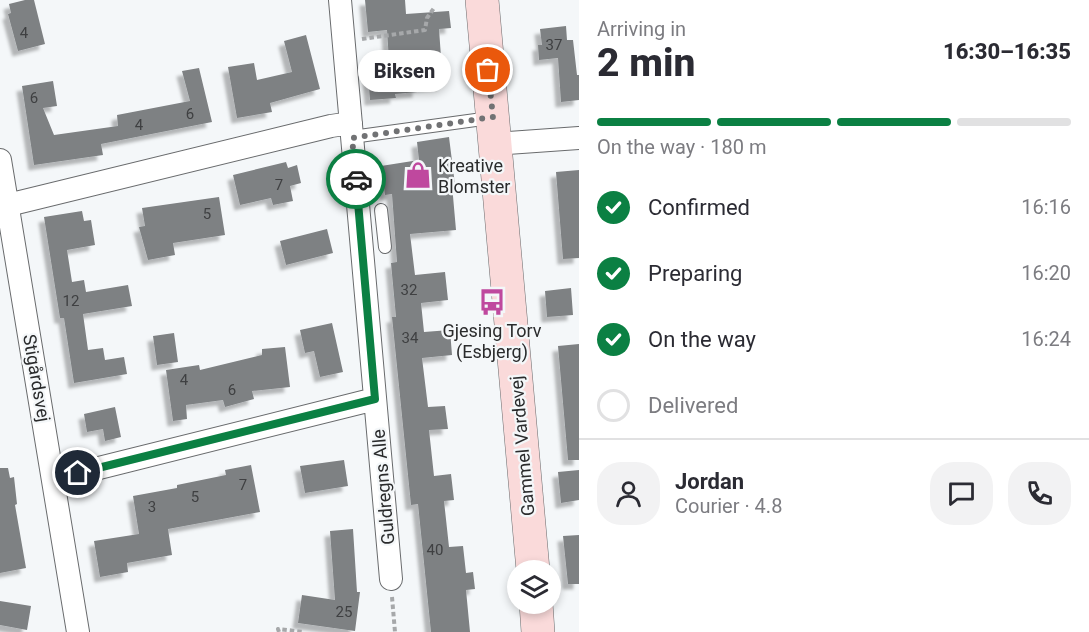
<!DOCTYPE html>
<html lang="en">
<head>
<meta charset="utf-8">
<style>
	body { margin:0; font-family:Roboto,sans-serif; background:#f2f2f3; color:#2b2b33; height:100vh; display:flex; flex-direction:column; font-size:22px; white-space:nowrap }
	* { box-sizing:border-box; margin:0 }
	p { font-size:20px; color:#7c7c81 }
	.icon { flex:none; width:33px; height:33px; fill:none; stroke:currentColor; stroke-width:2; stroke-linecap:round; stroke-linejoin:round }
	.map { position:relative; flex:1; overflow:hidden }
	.side { display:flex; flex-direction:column; background:#fff; width:510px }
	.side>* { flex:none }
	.fabs { position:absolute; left:507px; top:560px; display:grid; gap:12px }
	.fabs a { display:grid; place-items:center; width:54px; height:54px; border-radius:50%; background:#fff; box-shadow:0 3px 9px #0003; font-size:30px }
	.pin { position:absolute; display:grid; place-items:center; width:51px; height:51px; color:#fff; margin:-26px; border:3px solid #fff; border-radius:50%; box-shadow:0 2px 6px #0007 }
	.courier { position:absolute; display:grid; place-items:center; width:60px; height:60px; margin:-30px; border:4px solid #0b8043; border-radius:50%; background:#fff; color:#222; box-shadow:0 2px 8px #0007 }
	.bubble { position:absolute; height:42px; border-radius:21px; background:#fff; box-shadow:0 3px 9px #0003; font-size:20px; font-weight:800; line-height:42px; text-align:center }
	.headline em { font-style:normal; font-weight:800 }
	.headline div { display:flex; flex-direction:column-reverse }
	.headline { display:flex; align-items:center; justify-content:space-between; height:102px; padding:0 18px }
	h1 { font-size:39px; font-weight:800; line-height:45px }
	.bar { display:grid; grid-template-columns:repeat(4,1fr); gap:9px 6px; align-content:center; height:72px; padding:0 18px }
	.bar i { height:8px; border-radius:4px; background:#e1e1e2 }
	.bar .active { background:#0b8043 }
	.bar p { grid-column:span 4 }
	.line { display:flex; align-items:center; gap:15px; padding:0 18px; border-top:2px solid #e1e1e2 }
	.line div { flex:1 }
	.round { display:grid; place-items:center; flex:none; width:63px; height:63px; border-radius:24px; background:#f2f2f3 }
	ol { padding:0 18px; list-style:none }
	li { display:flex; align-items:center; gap:18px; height:66px }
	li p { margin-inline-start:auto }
	li .icon { padding:6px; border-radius:50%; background:#0b8043; color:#fff; stroke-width:4 }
	li:last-child { color:#7c7c81 }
	li i { width:33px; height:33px; border:3px solid #e1e1e2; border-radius:50% }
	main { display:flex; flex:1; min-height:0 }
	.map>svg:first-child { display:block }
	.building { fill:#7e8183; filter:url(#shadow) }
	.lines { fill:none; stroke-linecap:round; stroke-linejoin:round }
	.lane-casing { stroke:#696b6d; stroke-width:14 }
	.street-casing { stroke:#696b6d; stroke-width:24 }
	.secondary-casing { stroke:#696b6d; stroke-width:34 }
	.path { stroke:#a6a8aa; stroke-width:4; stroke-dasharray:4.5 3; stroke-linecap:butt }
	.lane { stroke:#fff; stroke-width:12 }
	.street { stroke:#fff; stroke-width:22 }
	.secondary { stroke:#fadada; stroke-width:33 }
	.done { stroke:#717274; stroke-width:6; stroke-dasharray:0 10.8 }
	.route { stroke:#0b8043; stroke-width:8 }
	.labels { text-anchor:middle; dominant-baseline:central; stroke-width:4.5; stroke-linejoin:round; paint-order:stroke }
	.number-label { font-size:15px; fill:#3f4042 }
	.poi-label { font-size:18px; fill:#2a2b2c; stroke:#f4f7f9; text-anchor:start }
	.street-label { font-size:18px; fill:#2a2b2c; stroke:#f4f7f9 }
</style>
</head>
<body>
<main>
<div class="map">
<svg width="579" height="632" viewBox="0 0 579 632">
	<defs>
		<filter id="shadow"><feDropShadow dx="-5.5" dy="5.5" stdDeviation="1.5" flood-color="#0004"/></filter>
	</defs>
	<rect width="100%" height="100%" fill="#f4f7f9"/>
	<!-- building -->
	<path class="building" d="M25,0H34L45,44L18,51L8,14L11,13L9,4Z
		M365,0H405L406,14L449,11L451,28L439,29L443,85L418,87V92L395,94L396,98L370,100L367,63L389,61L387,30L368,32Z
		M566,26L567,40H573L577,75H579V100L561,102L558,58L539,60L538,45H542L540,29Z
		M306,35L320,89L270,103L272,112L237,118L228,67L254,63L257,80L292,72L284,41Z
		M199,68L212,122L101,144L103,155L34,165L22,86L53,81L57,106L43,108L54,135L118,126L117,115L190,101L182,71Z
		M449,137L455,185H452L456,230L410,234L415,275L445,272L448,300L421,303L424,332L450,330L452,355L422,358L428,407L445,406L448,429L429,430L434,476L451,474L454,500L444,501L449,547L463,546L466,573L473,572L475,589L466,590L470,632H431L418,504L411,505L392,317H396L391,263L397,262L392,194L385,195L381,166L419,160L417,142Z
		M286,162L288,168L297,165L301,183L290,186L293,201L273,205L271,198L240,205L233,175Z
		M579,170V258L563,259L556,172Z
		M219,197L225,235L173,243L175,255L148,260L139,227L145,226L142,208Z
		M82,211L84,221L91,220L95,245L67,250L72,282L84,280L86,292L128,285L132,306L83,314L88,350L103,348L105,360L124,357L127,374L74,383L64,318H60L44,217Z
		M327,229L333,253L286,265L280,241Z
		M571,288L573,315L547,317L545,291Z
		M332,323L343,372L320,377L314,351L305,353L300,330Z
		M174,333L178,362L157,365L153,336Z
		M579,344V460H568L558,346Z
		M285,347L290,387L252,391L254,399L225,407L223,400L186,405L187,419L173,421L166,370L199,365L200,370L262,355V349Z
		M115,407L121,437L105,441L103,429L87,432L84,414Z
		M344,460L348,486L305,493L300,466Z
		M251,465L260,512L168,529L172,555L127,563L128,572L100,577L94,541L139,534L133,496L177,488V485L226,475L225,470Z
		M0,468H8L10,478L14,477L17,504L15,505L26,568L0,573Z
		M579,470V500L561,503L558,472Z
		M353,529L357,592H360L355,631L298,623L302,595L335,600L330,531Z
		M579,535V584H568L563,536Z
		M0,601L31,606L27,630L0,625Z"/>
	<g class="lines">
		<defs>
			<path id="lane" d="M352,137L490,118
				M381,210L385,247"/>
			<path id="street" d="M340,0L391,579
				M495,144L579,138
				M0,160L78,632
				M8,205L331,126L351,123
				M55,479L375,399"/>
			<path id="secondary" d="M482,0L533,570
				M536,603L538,632"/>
		</defs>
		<!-- lane casing -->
		<use href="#lane" class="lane-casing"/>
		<!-- street casing -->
		<use href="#street" class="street-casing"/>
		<!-- secondary casing -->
		<use href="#secondary" class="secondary-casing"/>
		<!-- path -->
		<path class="path" d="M362,39L425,30L427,18L434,8
			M392,597L395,632
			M279,632L278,629L304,632"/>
		<!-- lane -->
		<use href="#lane" class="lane"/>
		<!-- street -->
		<use href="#street" class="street"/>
		<!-- secondary -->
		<use href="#secondary" class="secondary"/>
	</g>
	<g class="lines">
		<!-- done -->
		<path class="done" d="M356,179L352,138L493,117L488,70"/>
		<!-- route -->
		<path class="route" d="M78,473L375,399L356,179"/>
	</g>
	<!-- icons -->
	<defs>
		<symbol id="shop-bare" viewBox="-9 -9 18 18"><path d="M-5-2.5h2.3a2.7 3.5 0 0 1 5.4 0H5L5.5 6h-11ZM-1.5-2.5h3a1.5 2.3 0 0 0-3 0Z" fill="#bf489e" stroke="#f4f7f9" stroke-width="2.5" paint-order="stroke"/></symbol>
		<symbol id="bus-bare" viewBox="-9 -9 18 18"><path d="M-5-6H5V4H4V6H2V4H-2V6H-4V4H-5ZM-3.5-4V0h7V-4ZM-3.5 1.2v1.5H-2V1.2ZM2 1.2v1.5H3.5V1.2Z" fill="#bf489e" stroke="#f4f7f9" stroke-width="2.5" paint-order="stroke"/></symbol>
	</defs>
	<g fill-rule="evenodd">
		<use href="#shop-bare" x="399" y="156" width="38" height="38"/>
		<use href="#bus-bare" x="473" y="283" width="38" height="38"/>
	</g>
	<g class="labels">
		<!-- number labels -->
		<g class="number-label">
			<text x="24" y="33">4</text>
			<text x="554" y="45">37</text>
			<text x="34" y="98">6</text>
			<text x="190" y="114">6</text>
			<text x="139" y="125">4</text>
			<text x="279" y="185">7</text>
			<text x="207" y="214">5</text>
			<text x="409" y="290">32</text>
			<text x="71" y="301">12</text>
			<text x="410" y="338">34</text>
			<text x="184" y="380">4</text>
			<text x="232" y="390">6</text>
			<text x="243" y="485">7</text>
			<text x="195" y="497">5</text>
			<text x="152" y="507">3</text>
			<text x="435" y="550">40</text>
			<text x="344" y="612">25</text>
		</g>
		<!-- poi labels -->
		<g class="poi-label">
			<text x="438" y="165">Kreative<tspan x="438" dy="21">Blomster</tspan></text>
			<text x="492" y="330" text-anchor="middle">Gjesing Torv<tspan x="492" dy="21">(Esbjerg)</tspan></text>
		</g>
		<!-- street labels -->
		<g class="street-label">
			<text transform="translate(37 378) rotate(80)">Stigårdsvej</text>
			<text transform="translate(522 446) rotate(-95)">Gammel Vardevej</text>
			<text transform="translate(383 487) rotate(-95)">Guldregns Alle</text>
		</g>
	</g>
</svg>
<div class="fabs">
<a><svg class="icon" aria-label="layers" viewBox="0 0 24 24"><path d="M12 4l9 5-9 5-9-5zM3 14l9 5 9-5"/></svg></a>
</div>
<div class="pin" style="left:488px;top:70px;background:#ea580c"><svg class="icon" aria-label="bag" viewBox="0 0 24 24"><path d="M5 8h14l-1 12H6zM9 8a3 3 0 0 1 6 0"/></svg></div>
<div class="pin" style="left:78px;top:473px;background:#1f2937"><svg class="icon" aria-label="home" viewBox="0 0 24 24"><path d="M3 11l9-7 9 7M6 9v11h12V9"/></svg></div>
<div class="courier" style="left:356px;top:179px"><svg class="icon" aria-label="car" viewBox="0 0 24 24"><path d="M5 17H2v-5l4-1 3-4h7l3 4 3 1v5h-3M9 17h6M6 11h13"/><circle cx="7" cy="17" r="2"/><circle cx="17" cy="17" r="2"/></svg></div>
<div class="bubble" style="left:358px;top:50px;width:93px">Biksen</div>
</div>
<section class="side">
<div class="headline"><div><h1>2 min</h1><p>Arriving in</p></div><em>16:30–16:35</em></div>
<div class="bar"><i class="active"></i><i class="active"></i><i class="active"></i><i></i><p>On the way · 180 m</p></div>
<ol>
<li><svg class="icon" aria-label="check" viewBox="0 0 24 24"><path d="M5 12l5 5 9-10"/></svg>Confirmed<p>16:16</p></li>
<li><svg class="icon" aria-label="check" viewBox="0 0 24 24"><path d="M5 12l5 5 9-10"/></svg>Preparing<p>16:20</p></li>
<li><svg class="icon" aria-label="check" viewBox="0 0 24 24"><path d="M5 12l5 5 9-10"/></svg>On the way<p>16:24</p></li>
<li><i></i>Delivered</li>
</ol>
<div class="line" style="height:108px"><a class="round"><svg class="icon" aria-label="person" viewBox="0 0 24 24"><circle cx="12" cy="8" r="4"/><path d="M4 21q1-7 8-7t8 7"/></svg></a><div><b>Jordan</b><p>Courier · 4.8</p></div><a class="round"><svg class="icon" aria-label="chat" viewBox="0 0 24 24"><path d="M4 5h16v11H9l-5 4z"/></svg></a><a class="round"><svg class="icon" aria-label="phone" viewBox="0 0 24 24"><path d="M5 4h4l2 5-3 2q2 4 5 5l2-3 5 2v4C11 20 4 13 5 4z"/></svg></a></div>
</section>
</main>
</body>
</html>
